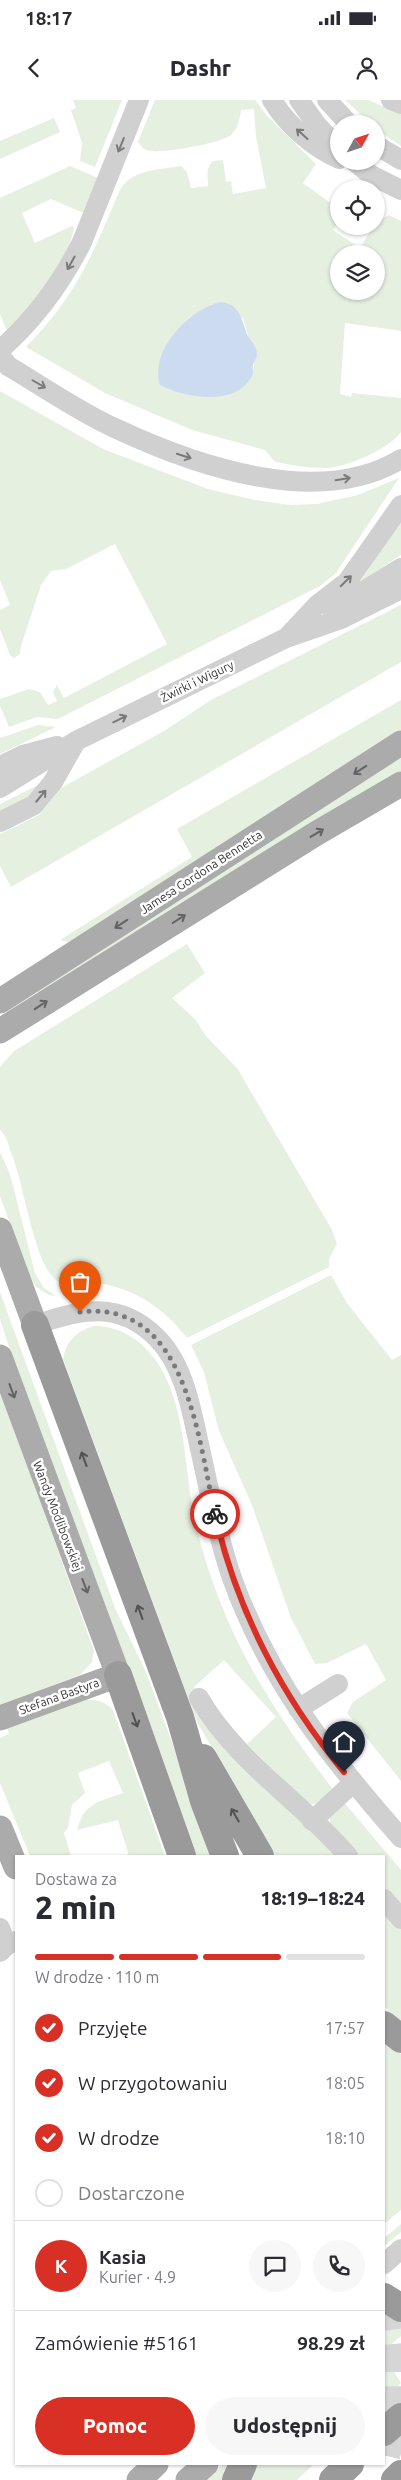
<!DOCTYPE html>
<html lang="pl">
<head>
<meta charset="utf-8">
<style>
	body { margin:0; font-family:Ubuntu,sans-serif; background:#f7f7f7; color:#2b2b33; height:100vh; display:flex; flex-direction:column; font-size:19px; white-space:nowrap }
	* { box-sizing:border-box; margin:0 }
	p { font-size:16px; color:#7c7c81 }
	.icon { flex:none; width:28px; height:28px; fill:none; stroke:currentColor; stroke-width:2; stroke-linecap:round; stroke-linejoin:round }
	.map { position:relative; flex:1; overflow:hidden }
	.panel { position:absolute; left:15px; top:1755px; width:370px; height:610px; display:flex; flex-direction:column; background:#fff; border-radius:0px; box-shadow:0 1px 4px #0004 }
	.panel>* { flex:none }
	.needle { width:32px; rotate:50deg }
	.fabs { position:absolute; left:330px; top:15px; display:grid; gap:10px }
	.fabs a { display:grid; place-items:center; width:55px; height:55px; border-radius:50%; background:#fff; box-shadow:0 1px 4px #0004; font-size:25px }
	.pin { position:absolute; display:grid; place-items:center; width:42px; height:42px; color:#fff; margin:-51px -21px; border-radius:50% 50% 50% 0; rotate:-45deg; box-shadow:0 0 5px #0007 }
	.pin .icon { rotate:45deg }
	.courier { position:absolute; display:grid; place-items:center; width:50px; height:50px; margin:-25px; border:4px solid #d93025; border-radius:50%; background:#fff; color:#222; box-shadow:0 1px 6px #0007 }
	.headline em { font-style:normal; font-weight:800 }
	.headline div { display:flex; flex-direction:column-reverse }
	.headline { display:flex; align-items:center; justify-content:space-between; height:85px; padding:0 20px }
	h1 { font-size:32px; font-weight:800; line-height:38px }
	.bar { display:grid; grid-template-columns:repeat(4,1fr); gap:8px 5px; align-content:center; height:60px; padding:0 20px }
	.bar i { height:6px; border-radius:4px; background:#e1e1e2 }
	.bar .current { background:#d93025 }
	.bar p { grid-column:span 4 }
	.line { display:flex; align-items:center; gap:12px; padding:0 20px; border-top:1px solid #e1e1e2 }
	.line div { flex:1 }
	.round { display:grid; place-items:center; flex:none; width:52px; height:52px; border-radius:26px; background:#f7f7f7 }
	ol { padding:0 20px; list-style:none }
	li { display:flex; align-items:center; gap:15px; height:55px }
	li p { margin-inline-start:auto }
	li .icon { padding:5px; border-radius:50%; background:#d93025; color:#fff; stroke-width:4 }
	li:last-child { color:#7c7c81 }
	li i { width:28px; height:28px; border:2px solid #e1e1e2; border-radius:50% }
	.cta { display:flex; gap:10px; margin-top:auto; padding:10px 20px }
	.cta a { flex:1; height:58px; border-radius:30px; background:#d93025; color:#fff; font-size:20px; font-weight:800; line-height:58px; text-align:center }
	.cta a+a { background:#f7f7f7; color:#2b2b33 }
	.status { display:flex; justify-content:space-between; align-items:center; height:35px; padding:0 25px; background:#fff; direction:ltr }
	.status svg { height:14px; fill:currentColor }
	header { display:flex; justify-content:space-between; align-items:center; height:65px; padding:0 20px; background:#fff; font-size:22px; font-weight:800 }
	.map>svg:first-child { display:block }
	.green { fill:#e6f0e1; fill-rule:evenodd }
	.water { fill:#cddbf0 }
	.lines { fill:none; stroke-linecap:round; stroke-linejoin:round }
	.highway-tunnel { stroke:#d6d6d6; stroke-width:28; stroke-dasharray:28 14; stroke-linecap:butt }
	.minor { stroke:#d0d0d0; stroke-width:20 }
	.major { stroke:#ababab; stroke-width:25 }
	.highway { stroke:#9a9a9a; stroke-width:28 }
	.highway-bridge { stroke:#9a9a9a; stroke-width:28 }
	.oneway { stroke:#7a7a7a }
	.oneway2 { stroke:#636363 }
	.oneway3 { stroke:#525252 }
	.done { stroke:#7a7a7a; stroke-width:5; stroke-dasharray:0 9 }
	.route { stroke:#d93025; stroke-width:6 }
	.labels { text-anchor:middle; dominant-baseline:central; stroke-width:5; stroke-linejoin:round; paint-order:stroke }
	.street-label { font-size:12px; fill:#333; stroke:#fff }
</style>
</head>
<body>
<div class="status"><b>18:17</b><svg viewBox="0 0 49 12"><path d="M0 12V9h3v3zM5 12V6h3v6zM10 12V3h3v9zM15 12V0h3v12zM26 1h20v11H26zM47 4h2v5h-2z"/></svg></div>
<header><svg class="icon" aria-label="back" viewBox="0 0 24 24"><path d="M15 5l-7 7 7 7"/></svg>Dashr<svg class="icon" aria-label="person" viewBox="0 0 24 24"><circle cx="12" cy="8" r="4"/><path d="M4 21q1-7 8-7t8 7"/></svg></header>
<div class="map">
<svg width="401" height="2380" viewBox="0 0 401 2380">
	<rect width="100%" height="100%" fill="#fff"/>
	<!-- green -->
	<path class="green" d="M73,0H122L95,67L80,61L82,43L71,10L76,8Z
		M155,0H255L267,16L316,64L303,83L339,109V121L333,130L360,148L373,127L380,120L389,115L401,121V231L345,223L340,294L351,297L352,293L401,298V332C389,349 346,368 325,368C308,368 291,365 275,362L265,350L192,330L105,293L26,247C76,196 92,156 119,92C130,69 158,70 181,66L187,72L191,88L208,86C208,76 205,69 213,61L223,60L226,82L231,81L233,94L266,88L256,37L254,9L241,10C240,19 238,28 231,35C223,43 158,55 147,50C143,49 141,46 138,42ZM339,154H376V191H339ZM212,204L243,218C251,251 268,270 233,292L189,219Z
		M345,0H368L401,14V46L376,29V24H371Z
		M54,18L60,32L0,59V41Z
		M70,66L98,78L86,111L81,112L51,99L22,113L35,143L72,126L74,128L66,158L38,198L7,231L0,214V98Z
		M0,291L103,349L208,389L255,400L291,405L317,404L358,395L399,378L336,473L320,486L58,619L37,617L9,627L0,606V599L29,589L40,592L48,605L57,601L53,592L57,585L64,598L167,544L115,444L66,469L51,471L41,485L21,546L20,554L14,558L10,555L0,529V510L10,505L0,480Z
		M401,421V455L360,482Z
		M401,505V562L11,787L0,766V734L39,715L61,688L164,631L211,600Z
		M401,600V630L70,842L60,840L192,757L177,729Z
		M38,625L56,627L0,654V638Z
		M401,658V671L38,893L36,890Z
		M42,683L36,693L0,714V704Z
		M187,844L205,873L172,898L195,919L206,936L237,968L331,1128L337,1144L329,1159V1167L187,1238C165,1209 134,1187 95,1183C80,1181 63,1190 52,1176C32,1154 24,1082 10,1050C8,1043 6,1035 0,1030V967L14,951Z
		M0,1052L10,1074L35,1173L44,1188L56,1196L49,1195L36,1187L29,1175L0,1096Z
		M331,1175L347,1203L392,1260L401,1255V1681L347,1613L353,1602L386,1580L366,1544L327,1563L315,1564L291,1518L252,1405L219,1331L204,1272L191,1245Z
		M0,1192L115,1508L146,1572L214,1756H195L9,1247L0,1219Z
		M94,1226C124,1225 151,1247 164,1274C188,1322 184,1375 196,1425C221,1530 268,1604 332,1688L331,1695L318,1703L309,1705L247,1644L276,1617L224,1560L194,1587L338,1756H275L197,1622L63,1259C66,1241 76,1231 94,1226Z
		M0,1288L94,1551L92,1562L80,1575L0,1605Z
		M83,1600C95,1599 105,1601 113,1610L165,1756H129L118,1720L77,1730C84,1703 98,1702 123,1693L109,1661L78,1673L85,1693L72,1705L68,1728L64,1733L71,1756H30L0,1683V1638L9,1634L7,1627Z
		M343,1701L401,1770V1811L384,1791V1756H354L330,1728V1714Z
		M384,1809L401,1829V1923L384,1906Z
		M384,1938L401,1954V2110L384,2124Z
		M401,2124V2132L384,2146V2138Z
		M392,2219L401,2225V2236L387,2248L384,2245V2226Z
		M394,2272L401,2283L384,2299V2273Z
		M223,2364H230L222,2380H206Z
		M257,2364H314L297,2380H249Z"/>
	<!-- water -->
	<path class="water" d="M220,202C240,204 241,218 247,234C250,241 257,246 257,254C257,258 254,261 253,265C252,269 254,272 252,276C236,307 185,298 160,285C149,250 189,210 220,202Z"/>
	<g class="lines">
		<!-- highway-tunnel -->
		<path class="highway-tunnel" d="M384,2203C396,2243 397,2323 384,2363"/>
		<!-- minor -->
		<path class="minor" d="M272,0C287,25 313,47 339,59
			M299,0L317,25L339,49
			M327,0L349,24
			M391,0L401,4
			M376,45L401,60
			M354,61L371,75L401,90
			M0,250C35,219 61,184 82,142L139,0
			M0,255L8,266C44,287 79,312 117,329C196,366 320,409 401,359
			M332,510L401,468
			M287,537L317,505L347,482L401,405
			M0,666L23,655L57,646
			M0,688L76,641L192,584L286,538L341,519L401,489
			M0,722L34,705L53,682L75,643
			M35,1225C80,1209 120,1200 157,1238C185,1266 192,1313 200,1349C210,1393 218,1439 233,1481C271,1584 330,1657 401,1738
			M199,1598C236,1662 301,1701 348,1756
			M298,1609L338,1584
			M312,1721L353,1683
			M384,1799L401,1819
			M0,1828L7,1845
			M0,1852L7,1845L16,1841
			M384,2164L401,2149"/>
		<!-- major -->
		<path class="major" d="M0,901L401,643
			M0,931L317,733L401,684
			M0,1130L35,1225
			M0,1257L118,1575L0,1618
			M0,1728L16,1767
			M139,2380L156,2364
			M188,2380L206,2364"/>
		<!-- highway -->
		<path class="highway" d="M35,1225L180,1617L204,1701L225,1756
			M118,1575L182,1756
			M203,1658L260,1756
			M384,1925L401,1939
			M384,2332L401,2317
			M236,2380L243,2364
			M333,2380L350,2364
			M395,2380L401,2374"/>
		<!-- highway-bridge -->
		<path class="highway-bridge" d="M384,2197L401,2208"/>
	</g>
	<!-- one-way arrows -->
	<defs><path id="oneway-shaft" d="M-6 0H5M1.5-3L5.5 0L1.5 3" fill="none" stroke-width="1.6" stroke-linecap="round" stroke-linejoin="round" transform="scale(1.25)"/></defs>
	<g class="oneway">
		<use href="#oneway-shaft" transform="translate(302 34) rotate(-138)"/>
		<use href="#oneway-shaft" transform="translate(121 45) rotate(112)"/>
		<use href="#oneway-shaft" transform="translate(71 163) rotate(119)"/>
		<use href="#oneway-shaft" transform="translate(39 284) rotate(30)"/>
		<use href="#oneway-shaft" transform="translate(184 356) rotate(18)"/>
		<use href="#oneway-shaft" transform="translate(343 379) rotate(-9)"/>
		<use href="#oneway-shaft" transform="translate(346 481) rotate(-45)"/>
		<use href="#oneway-shaft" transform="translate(120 619) rotate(-26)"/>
		<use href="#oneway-shaft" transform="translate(41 696) rotate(-50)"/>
	</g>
	<g class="oneway2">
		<use href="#oneway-shaft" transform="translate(360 670) rotate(147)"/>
		<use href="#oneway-shaft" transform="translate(317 733) rotate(-31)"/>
		<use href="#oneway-shaft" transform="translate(179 819) rotate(-32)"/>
		<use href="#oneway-shaft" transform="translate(121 824) rotate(147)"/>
		<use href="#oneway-shaft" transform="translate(41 905) rotate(-33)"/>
		<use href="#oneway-shaft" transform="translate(12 1291) rotate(70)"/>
		<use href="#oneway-shaft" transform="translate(85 1486) rotate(69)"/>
	</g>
	<g class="oneway3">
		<use href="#oneway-shaft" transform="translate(84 1359) rotate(-110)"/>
		<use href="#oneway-shaft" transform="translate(140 1512) rotate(-110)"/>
		<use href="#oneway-shaft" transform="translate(135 1620) rotate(70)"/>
		<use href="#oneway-shaft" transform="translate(235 1715) rotate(-120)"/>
	</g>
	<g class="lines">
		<!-- done -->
		<path class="done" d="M80,1212C187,1199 198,1339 215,1414"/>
		<!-- route -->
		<path class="route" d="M215,1414C236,1509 282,1597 344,1672"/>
	</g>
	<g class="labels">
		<!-- street labels -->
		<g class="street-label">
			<text transform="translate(197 581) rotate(-26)">Żwirki i Wigury</text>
			<text transform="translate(201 772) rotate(-33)">Jamesa Gordona Bennetta</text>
			<text transform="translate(58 1416) rotate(69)">Wandy Modlibowskiej</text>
			<text transform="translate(59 1596) rotate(-20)">Stefana Bastyra</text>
		</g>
	</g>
</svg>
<div class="fabs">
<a><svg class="needle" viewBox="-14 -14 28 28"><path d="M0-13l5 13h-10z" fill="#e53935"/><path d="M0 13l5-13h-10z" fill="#7c7c81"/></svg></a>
<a><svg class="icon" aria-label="locate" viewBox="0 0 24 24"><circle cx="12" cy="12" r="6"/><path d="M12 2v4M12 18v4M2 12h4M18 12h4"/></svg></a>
<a><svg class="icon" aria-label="layers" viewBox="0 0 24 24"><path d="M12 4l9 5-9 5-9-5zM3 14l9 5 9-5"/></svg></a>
</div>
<div class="pin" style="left:80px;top:1212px;background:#ea580c"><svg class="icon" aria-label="bag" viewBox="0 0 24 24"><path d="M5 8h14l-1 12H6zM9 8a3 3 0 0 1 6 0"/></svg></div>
<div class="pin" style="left:344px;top:1672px;background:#1f2937"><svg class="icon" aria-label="home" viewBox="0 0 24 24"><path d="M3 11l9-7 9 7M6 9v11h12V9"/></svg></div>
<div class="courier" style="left:215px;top:1414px"><svg class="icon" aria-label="bike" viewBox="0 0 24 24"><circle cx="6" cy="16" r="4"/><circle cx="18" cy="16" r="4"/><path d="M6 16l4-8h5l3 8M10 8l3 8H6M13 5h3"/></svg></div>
<section class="panel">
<div class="headline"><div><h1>2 min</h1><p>Dostawa za</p></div><em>18:19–18:24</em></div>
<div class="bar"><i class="current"></i><i class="current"></i><i class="current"></i><i></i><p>W drodze · 110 m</p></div>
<ol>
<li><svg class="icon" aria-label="check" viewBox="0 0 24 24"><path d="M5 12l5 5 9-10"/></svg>Przyjęte<p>17:57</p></li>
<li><svg class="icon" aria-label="check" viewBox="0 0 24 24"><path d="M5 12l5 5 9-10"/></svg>W przygotowaniu<p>18:05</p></li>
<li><svg class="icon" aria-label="check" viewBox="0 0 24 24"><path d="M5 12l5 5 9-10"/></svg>W drodze<p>18:10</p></li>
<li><i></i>Dostarczone</li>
</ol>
<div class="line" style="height:90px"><b class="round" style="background:#d93025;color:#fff">K</b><div><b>Kasia</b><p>Kurier · 4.9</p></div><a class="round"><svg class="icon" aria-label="chat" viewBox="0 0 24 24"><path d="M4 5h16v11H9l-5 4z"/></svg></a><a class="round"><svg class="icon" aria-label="phone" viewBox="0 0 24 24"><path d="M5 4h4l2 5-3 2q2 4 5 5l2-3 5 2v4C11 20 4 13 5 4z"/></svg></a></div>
<div class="line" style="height:65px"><div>Zamówienie #5161</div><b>98.29 zł</b></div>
<div class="cta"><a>Pomoc</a><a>Udostępnij</a></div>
</section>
</div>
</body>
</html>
